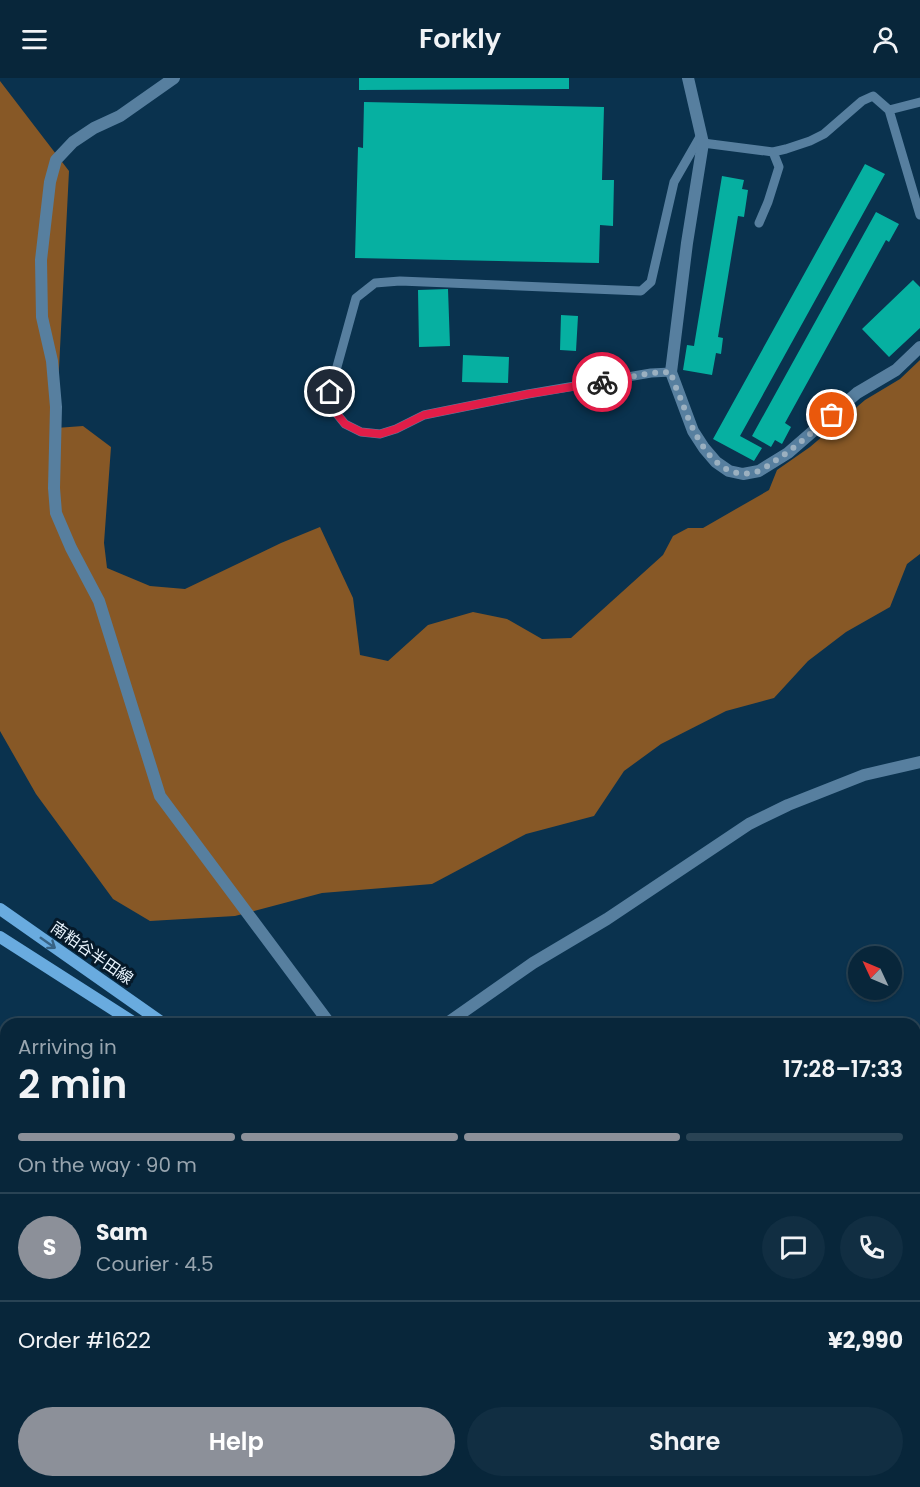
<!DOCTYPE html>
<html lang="en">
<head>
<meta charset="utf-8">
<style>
	body { margin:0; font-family:Poppins,"Noto Sans JP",sans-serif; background:#112e42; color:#f1f3f6; height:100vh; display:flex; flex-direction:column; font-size:22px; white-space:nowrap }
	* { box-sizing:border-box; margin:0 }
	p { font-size:20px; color:#98a5af }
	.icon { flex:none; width:33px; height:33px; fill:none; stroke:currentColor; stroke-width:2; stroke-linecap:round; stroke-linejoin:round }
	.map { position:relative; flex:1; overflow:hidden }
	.side { position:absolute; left:0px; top:940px; width:921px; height:470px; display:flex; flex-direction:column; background:#08263a; border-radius:18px 18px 0 0; box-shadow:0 2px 4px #0004,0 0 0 2px #294354 }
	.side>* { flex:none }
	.needle { width:39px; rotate:314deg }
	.tools { position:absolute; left:848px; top:868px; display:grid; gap:12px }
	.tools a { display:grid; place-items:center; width:54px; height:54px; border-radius:50%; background:#08263a; box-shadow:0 2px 4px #0004,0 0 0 2px #294354; font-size:30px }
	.pin { position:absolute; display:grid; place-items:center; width:51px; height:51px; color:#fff; margin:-26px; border:3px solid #fff; border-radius:50%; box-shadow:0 2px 6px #0007 }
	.courier { position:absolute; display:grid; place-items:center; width:60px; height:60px; margin:-30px; border:4px solid #e11d48; border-radius:50%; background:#fff; color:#222; box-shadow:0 2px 8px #0007 }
	.overview em { font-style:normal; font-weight:600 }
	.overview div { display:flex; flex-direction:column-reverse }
	.overview { display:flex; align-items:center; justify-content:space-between; height:102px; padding:0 18px }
	h1 { font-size:39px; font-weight:600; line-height:45px }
	.bar { display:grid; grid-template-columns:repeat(4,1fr); gap:9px 6px; align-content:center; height:72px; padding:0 18px }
	.bar i { height:8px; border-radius:4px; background:#294354 }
	.bar .active { background:#8c9099 }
	.bar p { grid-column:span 4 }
	.line { display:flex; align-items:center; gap:15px; padding:0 18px; border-top:2px solid #294354 }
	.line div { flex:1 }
	.round { display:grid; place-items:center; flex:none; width:63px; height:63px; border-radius:32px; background:#112e42 }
	.cta { display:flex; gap:12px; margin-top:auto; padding:12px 18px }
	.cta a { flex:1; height:69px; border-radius:36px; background:#8c9099; color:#fff; font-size:24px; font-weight:600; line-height:69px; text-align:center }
	.cta a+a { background:#112e42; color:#f1f3f6 }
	header { display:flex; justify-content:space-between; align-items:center; height:78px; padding:0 18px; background:#08263a; font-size:27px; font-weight:600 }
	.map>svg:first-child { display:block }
	.forest { fill:#875826 }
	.building { fill:#06b0a1 }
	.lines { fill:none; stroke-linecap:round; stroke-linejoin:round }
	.service { stroke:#577f9f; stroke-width:9 }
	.minor { stroke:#577f9f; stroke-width:12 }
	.tertiary { stroke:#577f9f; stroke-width:12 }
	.secondary { stroke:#69abdf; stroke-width:12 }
	.oneway { stroke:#376284 }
	.done { stroke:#9bb0c0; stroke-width:6; stroke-dasharray:0 10.8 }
	.route { stroke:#e11d48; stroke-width:8 }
	.labels { text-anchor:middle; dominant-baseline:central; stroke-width:6; stroke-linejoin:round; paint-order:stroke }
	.street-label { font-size:16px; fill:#e9f4fd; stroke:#051929 }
</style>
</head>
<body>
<header><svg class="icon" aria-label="menu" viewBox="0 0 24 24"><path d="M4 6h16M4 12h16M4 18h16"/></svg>Forkly<svg class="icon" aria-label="person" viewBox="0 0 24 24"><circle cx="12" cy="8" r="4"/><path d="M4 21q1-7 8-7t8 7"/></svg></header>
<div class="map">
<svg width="920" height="1409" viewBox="0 0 920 1409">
	<rect width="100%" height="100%" fill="#0a324e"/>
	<!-- forest -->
	<path class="forest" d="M0,3L69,93L56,350L83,348L111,369L104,465L107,490L150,508L185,511L281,465L320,449L353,520L360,577L388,583L428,547L473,534L507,541L542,561L571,560L663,477L673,458L688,450H703L769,412L777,392L810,369L865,322L900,301L920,282V476L907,486L890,529L846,554L808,583L774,620L726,633L661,666L624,693L594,738L526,756L432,806L322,815L235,838L150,843L113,821L36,716L0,653Z"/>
	<!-- building -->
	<path class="building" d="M359,0H569V11L359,12Z
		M364,24L604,29L602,102H614L613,148L600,147L599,185L355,180L358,69L363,70Z
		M865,86L885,96L740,358L762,370L754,383L713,361Z
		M722,98L744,102L742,111L748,112L744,139L738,138L718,259L723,260L721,276L716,275L712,297L683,292L687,267L694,268Z
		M876,134L899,146L889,164L886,162L785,345L791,349L782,366L775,362L771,369L752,358Z
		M913,202L920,209V250L889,279L862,251Z
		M448,211L450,268L419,269L418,212Z
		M561,237L578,238L576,273L560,272Z
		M463,277L509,279L508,305L462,304Z"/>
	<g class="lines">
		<!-- service -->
		<path class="service" d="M889,32L920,24
			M703,65L773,74L786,71L810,63L824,56L862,23L873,18L889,32L920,137
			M759,145L768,124L779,89L773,74
			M671,294L651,295L528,316L424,337L396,351L380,356L361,354L345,346L332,330L330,314L356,220L375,205L400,203L641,213L651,204L674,104L701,57"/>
		<!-- minor -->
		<path class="minor" d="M174,0L120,38L94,50L73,64L56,82L50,104L41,182L42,239L52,283L56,329L54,410L56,435L71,470L99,523L160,718L330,946
			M688,0L703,65L687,165L671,294L693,353L704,370L716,384L729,393L743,396L759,393L788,375L857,315L896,292L920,269
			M446,946L533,885L607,841L749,746L788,727L864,697L920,684
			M915,1016H920
			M0,1187L6,1182
			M416,1409L420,1404"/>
		<!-- tertiary -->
		<path class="tertiary" d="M915,1221H920"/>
		<!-- secondary -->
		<path class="secondary" d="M0,831L164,946
			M0,859L136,946
			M690,1404L695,1409
			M711,1404L716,1409"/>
	</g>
	<!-- one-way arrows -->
	<defs><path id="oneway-shaft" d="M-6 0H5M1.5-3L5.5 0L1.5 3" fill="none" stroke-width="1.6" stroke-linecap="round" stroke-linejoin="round" transform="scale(1.5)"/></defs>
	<use class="oneway" href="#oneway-shaft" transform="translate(48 865) rotate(35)"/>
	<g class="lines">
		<!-- done -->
		<path class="done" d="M602,304L651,295L671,294C673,304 678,314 682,324C693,355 716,408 759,393C763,392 767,388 770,386C793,372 812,354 832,337"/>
		<!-- route -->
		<path class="route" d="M330,314L332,330L345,346L361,354L380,356L396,351L424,337L528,316L602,304"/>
	</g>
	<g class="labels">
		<!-- street labels -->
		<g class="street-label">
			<text transform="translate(92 875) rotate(35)">南粕谷半田線</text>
		</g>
	</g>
</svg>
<div class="tools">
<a><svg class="needle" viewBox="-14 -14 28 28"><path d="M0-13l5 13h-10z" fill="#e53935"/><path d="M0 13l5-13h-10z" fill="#98a5af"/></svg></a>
</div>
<div class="pin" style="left:832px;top:337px;background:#ea580c"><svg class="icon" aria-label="bag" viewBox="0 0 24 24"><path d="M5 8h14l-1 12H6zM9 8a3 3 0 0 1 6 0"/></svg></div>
<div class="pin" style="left:330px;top:314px;background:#1f2937"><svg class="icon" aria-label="home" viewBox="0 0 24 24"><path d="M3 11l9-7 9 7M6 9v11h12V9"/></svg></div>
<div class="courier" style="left:602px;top:304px"><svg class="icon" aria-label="bike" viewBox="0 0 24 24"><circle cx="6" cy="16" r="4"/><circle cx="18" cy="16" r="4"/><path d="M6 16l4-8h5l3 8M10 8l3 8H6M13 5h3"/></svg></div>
<section class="side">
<div class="overview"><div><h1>2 min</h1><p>Arriving in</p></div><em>17:28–17:33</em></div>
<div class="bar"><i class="active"></i><i class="active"></i><i class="active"></i><i></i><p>On the way · 90 m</p></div>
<div class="line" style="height:108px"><b class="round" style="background:#8c9099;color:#fff">S</b><div><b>Sam</b><p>Courier · 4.5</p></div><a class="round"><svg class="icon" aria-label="chat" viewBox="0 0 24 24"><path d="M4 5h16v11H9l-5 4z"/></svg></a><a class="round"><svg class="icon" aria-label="phone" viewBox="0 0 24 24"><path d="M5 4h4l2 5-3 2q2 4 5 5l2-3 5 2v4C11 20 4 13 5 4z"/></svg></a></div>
<div class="line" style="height:78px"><div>Order #1622</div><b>¥2,990</b></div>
<div class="cta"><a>Help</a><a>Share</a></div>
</section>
</div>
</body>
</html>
